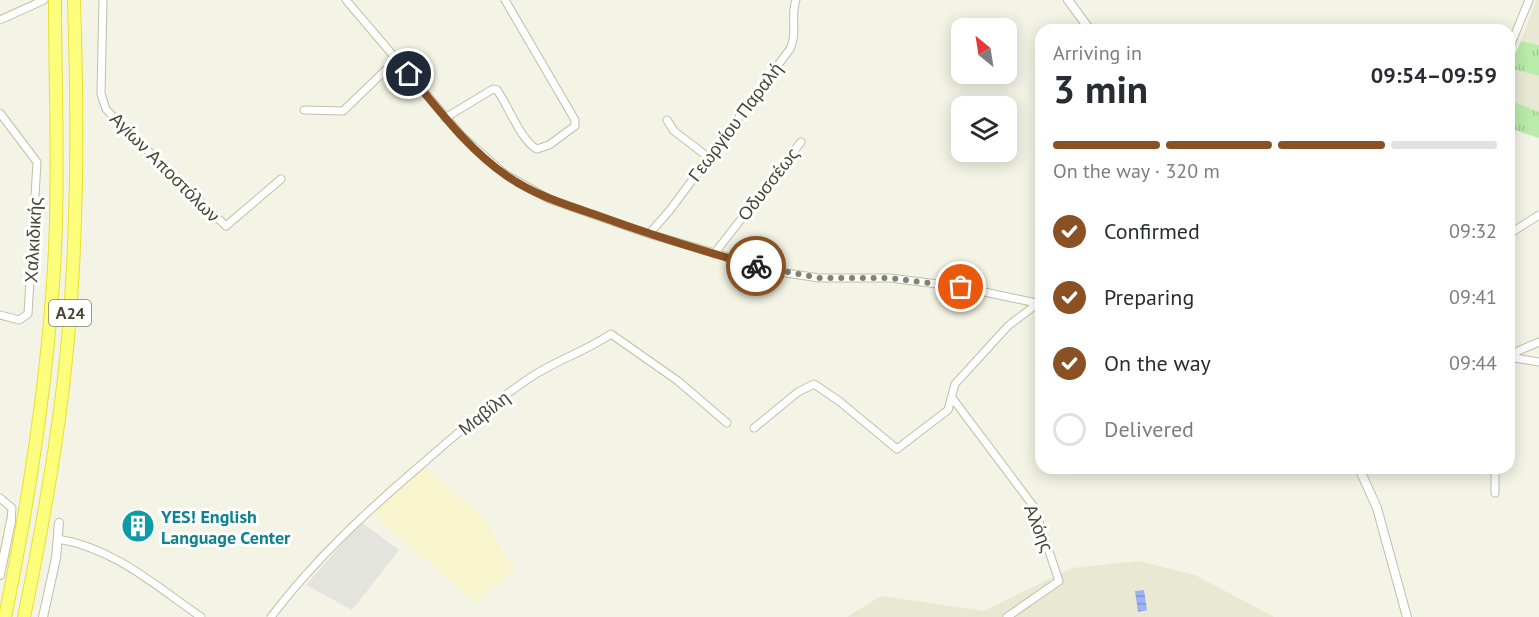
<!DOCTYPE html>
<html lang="en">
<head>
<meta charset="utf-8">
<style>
	body { margin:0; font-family:"PT Sans",sans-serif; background:#f7f7f7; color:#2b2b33; height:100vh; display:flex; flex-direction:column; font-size:22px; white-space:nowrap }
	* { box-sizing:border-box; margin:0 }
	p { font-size:20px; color:#7c7c81 }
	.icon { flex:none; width:33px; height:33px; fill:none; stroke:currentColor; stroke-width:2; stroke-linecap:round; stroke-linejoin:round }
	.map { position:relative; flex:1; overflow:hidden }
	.drawer { position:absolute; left:1035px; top:24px; width:480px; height:450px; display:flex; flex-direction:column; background:#fff; border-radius:18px; box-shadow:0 3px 15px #0003 }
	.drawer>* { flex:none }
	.needle { width:39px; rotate:330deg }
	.controls { position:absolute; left:951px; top:18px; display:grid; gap:12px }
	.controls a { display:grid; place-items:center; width:66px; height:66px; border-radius:12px; background:#fff; box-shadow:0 3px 15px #0003; font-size:30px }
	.pin { position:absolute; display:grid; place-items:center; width:51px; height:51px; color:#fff; margin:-26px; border:3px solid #fff; border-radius:50%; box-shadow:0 2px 6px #0007 }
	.courier { position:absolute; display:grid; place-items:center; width:60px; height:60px; margin:-30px; border:4px solid #8a5224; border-radius:50%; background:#fff; color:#222; box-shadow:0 2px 8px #0007 }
	.overview em { font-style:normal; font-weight:700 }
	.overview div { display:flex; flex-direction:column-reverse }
	.overview { display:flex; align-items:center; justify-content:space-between; height:102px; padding:0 18px }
	h1 { font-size:39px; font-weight:700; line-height:45px }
	.bar { display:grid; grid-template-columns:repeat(4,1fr); gap:9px 6px; align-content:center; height:72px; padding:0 18px }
	.bar i { height:8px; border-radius:4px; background:#e1e1e2 }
	.bar .active { background:#8a5224 }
	.bar p { grid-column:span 4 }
	ol { padding:0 18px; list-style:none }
	li { display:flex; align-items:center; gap:18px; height:66px }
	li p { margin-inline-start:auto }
	li .icon { padding:6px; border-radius:50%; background:#8a5224; color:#fff; stroke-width:4 }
	li:last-child { color:#7c7c81 }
	li i { width:33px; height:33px; border:3px solid #e1e1e2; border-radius:50% }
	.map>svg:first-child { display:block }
	.residential { fill:#e8e8d3 }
	.commercial { fill:#f7f4ce }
	.grass { fill:url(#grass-tufts) }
	.parking { fill:#e4e4de }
	.water { fill:url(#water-rules) }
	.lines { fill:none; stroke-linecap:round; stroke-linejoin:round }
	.minor-casing { stroke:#c0bfa7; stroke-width:9 }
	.tertiary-casing { stroke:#c0bfa7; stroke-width:10 }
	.trunk-casing { stroke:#e8e02a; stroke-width:14 }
	.minor { stroke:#fff; stroke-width:7 }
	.tertiary { stroke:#fff; stroke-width:8 }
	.trunk { stroke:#fdfe7c; stroke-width:12 }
	.done { stroke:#838272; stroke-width:6; stroke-dasharray:0 10.8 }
	.route { stroke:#8a5224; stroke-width:8 }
	.labels { text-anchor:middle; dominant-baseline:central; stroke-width:6; stroke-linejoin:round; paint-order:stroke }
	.shield { fill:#fff; stroke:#7e7d71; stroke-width:1.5 }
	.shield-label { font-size:16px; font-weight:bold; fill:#474534 }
	.street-label { font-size:18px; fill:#474534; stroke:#fff }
	.culture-label { font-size:18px; font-weight:bold; fill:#0d838f; stroke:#fff; text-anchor:start }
</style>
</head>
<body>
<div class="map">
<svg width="1539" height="617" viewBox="0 0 1539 617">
	<defs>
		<pattern id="grass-tufts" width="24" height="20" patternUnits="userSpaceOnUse" patternTransform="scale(1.5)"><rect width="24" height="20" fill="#b9ebaa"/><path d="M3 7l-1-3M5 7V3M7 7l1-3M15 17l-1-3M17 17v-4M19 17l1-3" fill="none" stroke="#a0cb93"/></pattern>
		<pattern id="water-rules" width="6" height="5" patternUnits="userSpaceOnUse" patternTransform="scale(1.5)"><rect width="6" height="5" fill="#9cb4f5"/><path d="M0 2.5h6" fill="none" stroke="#8194c7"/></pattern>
	</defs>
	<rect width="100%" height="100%" fill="#f3f4e5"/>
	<!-- residential -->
	<path class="residential" d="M1536,0H1539V45L1521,41Z
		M1509,68L1539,76V112L1509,100Z
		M1139,561L1195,575L1274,617H847L881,596L984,611L1072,568Z"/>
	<!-- commercial -->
	<path class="commercial" d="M425,467L486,520L514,571L475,602L372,514Z"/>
	<!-- grass -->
	<path class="grass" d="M1521,41L1539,45V76L1509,68Z
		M1509,100L1539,112V138L1509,128Z"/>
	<!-- parking -->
	<path class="parking" d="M361,522L399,550L352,610L306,585Z"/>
	<!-- water -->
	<path class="water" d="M1144,590L1147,610L1138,612L1135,591Z"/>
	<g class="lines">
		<defs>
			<path id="minor" d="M103,0L101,94L106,109L116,120L226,226L281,179
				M346,0L461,135L505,174L549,199L649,234L780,272L819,278H890L961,287L1041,304
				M0,20L44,0
				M1509,49L1529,0
				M304,110L343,111L396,60
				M0,113L37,162L28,314L19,320L0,315
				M445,118L493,89L497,90C508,105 521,141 537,149L549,145L575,126V120L505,0
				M667,120L674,131L708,157
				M649,234L670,210L790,49C798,33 790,16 796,0
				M1509,234L1539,215
				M714,254L801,142
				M1509,357L1539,362
				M1512,358L1518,351L1539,342
				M953,399L1034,507L1059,581L1007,617
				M754,428L798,392L814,384L839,401L897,449L948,410L955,384L1008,326L1037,304
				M1495,468V493
				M0,498L12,508L11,521
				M58,539C114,548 156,586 201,617
				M271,617C315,559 366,512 421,465C456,434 492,403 531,377C557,360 586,351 611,334L678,381L727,423"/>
			<path id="tertiary" d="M1068,0L1090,30
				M1359,468L1377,508L1407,617
				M0,575L11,521
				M43,617L56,558L59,523"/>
			<path id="trunk" d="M5,617C30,495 49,374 55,249C59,166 55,83 55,0
				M24,617C41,535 56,453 65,369C78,247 78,123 74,0"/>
		</defs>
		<!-- minor casing -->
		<use href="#minor" class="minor-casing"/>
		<!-- tertiary casing -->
		<use href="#tertiary" class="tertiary-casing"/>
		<!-- trunk casing -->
		<use href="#trunk" class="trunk-casing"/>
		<!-- minor -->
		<use href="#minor" class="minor"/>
		<!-- tertiary -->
		<use href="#tertiary" class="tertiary"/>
		<!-- trunk -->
		<use href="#trunk" class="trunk"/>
	</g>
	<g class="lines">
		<!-- done -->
		<path class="done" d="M756,266L819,278H890L961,287"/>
		<!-- route -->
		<path class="route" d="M409,74C439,110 468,149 507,176C536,196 567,205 599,216C651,235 703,251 756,266"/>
	</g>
	<!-- icons -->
	<defs>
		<symbol id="building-disc" viewBox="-11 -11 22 22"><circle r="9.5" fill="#0f9aa8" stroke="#fff"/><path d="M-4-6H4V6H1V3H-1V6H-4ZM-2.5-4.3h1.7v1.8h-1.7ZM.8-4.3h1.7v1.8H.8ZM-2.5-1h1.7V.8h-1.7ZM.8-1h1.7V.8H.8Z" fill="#fff"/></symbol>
	</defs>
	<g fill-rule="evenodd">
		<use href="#building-disc" x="119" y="507" width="38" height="38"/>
	</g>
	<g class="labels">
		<!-- shield labels -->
		<rect class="shield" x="49" y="300" width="42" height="26" rx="4.5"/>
		<g class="shield-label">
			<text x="70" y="313">Α24</text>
		</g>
		<!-- street labels -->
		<g class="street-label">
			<text transform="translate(735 122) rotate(-53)">Γεωργίου Παραλή</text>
			<text transform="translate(165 167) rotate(45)">Αγίων Αποστόλων</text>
			<text transform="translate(768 184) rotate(-52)">Οδυσσέως</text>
			<text transform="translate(33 240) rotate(-87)">Χαλκιδικής</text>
			<text transform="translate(484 413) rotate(-38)">Μαβίλη</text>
			<text transform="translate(1039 528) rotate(68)">Αλόης</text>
		</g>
		<!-- culture labels -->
		<g class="culture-label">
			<text x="161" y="516">YES! English<tspan x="161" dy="21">Language Center</tspan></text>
		</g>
	</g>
</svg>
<div class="controls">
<a><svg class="needle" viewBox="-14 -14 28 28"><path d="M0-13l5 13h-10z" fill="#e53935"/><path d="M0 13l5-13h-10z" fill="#7c7c81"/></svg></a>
<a><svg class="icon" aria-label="layers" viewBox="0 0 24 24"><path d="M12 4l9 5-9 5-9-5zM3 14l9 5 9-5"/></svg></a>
</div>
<div class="pin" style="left:961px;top:287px;background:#ea580c"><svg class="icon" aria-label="bag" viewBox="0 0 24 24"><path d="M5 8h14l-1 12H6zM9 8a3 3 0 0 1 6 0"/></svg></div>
<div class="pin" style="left:409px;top:74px;background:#1f2937"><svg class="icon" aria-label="home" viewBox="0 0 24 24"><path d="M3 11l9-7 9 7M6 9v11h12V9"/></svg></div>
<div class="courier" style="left:756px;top:266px"><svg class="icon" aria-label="bike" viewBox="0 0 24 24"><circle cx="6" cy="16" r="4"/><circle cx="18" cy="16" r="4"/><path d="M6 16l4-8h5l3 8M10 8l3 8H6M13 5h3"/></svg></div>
<section class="drawer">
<div class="overview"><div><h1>3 min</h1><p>Arriving in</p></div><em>09:54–09:59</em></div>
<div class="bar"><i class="active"></i><i class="active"></i><i class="active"></i><i></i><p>On the way · 320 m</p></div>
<ol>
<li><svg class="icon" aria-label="check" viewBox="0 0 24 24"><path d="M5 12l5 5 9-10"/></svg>Confirmed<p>09:32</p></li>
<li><svg class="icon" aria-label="check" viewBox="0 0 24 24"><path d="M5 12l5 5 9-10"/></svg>Preparing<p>09:41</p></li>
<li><svg class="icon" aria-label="check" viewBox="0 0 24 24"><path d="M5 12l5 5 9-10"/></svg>On the way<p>09:44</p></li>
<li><i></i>Delivered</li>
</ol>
</section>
</div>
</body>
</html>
